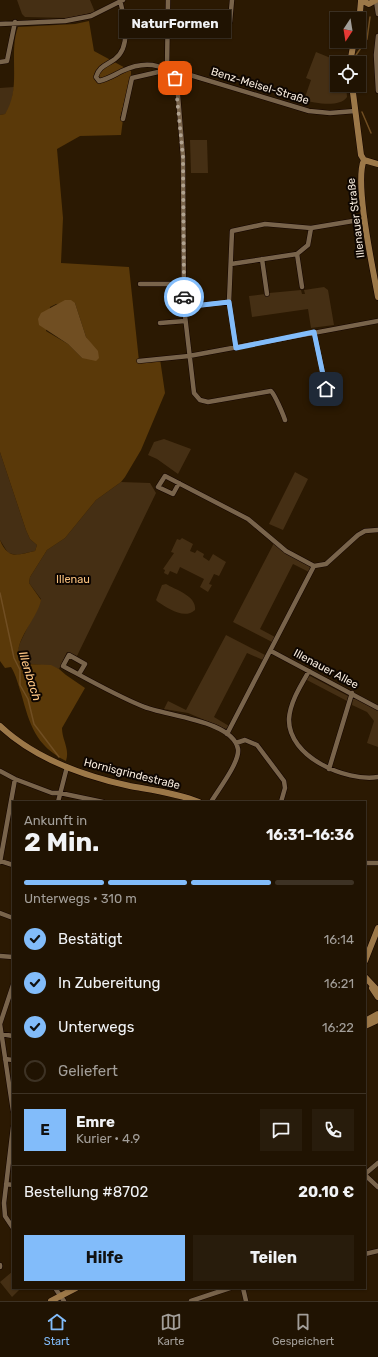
<!DOCTYPE html>
<html lang="de">
<head>
<meta charset="utf-8">
<style>
	body { margin:0; font-family:Rubik,sans-serif; background:#281c0c; color:#f1f3f6; height:100vh; display:flex; flex-direction:column; font-size:15px; white-space:nowrap }
	* { box-sizing:border-box; margin:0 }
	p { font-size:13px; color:#a29e99 }
	.icon { flex:none; width:22px; height:22px; fill:none; stroke:currentColor; stroke-width:2; stroke-linecap:round; stroke-linejoin:round }
	.map { position:relative; flex:1; overflow:hidden }
	.side { position:absolute; left:12px; top:801px; width:354px; height:488px; display:flex; flex-direction:column; background:#201302; border-radius:0px; box-shadow:0 1px 3px #0004,0 0 0 1px #3d3224 }
	.side>* { flex:none }
	.needle { width:26px; rotate:192deg }
	.fabs { position:absolute; left:330px; top:12px; display:grid; gap:8px }
	.fabs a { display:grid; place-items:center; width:36px; height:36px; border-radius:0px; background:#201302; box-shadow:0 1px 3px #0004,0 0 0 1px #3d3224; font-size:20px }
	.pin { position:absolute; display:grid; place-items:center; width:34px; height:34px; color:#fff; margin:-17px; border-radius:8px; box-shadow:0 2px 6px #0006 }
	.courier { position:absolute; display:grid; place-items:center; width:40px; height:40px; margin:-20px; border:3px solid #82bcfa; border-radius:50%; background:#fff; color:#222; box-shadow:0 1px 5px #0007 }
	.bubble { position:absolute; height:28px; border-radius:0px; background:#201302; box-shadow:0 1px 3px #0004,0 0 0 1px #3d3224; font-size:13px; font-weight:700; line-height:28px; text-align:center }
	.head em { font-style:normal; font-weight:700 }
	.head div { display:flex; flex-direction:column-reverse }
	.head { display:flex; align-items:center; justify-content:space-between; height:68px; padding:0 12px }
	h1 { font-size:26px; font-weight:700; line-height:30px }
	.bar { display:grid; grid-template-columns:repeat(4,1fr); gap:6px 4px; align-content:center; height:48px; padding:0 12px }
	.bar i { height:5px; border-radius:3px; background:#3d3224 }
	.bar .active { background:#82bcfa }
	.bar p { grid-column:span 4 }
	.line { display:flex; align-items:center; gap:10px; padding:0 12px; border-top:1px solid #3d3224 }
	.line div { flex:1 }
	.round { display:grid; place-items:center; flex:none; width:42px; height:42px; border-radius:0px; background:#281c0c }
	ol { padding:0 12px; list-style:none }
	li { display:flex; align-items:center; gap:12px; height:44px }
	li p { margin-inline-start:auto }
	li .icon { padding:4px; border-radius:50%; background:#82bcfa; color:#111; stroke-width:4 }
	li:last-child { color:#a29e99 }
	li i { width:22px; height:22px; border:2px solid #3d3224; border-radius:50% }
	.action { display:flex; gap:8px; margin-top:auto; padding:8px 12px }
	.action a { flex:1; height:46px; border-radius:0px; background:#82bcfa; color:#111; font-size:16px; font-weight:700; line-height:46px; text-align:center }
	.action a+a { background:#281c0c; color:#f1f3f6 }
	.tabs { display:flex; justify-content:space-around; align-items:center; height:56px; border-top:1px solid #3d3224; background:#201302; font-size:11px; color:#a29e99 }
	.tabs a { display:grid; justify-items:center; gap:2px }
	.tabs .active { color:#82bcfa }
	.map>svg:first-child { display:block }
	.green { fill:#452f14 }
	.forest { fill:#5a3909; fill-rule:evenodd }
	.water { fill:#704e22 }
	.lines { fill:none; stroke-linecap:round; stroke-linejoin:round }
	.stream { stroke:#704e22; stroke-width:1.5 }
	.street-casing { stroke:#130400; stroke-width:5.5 }
	.secondary-casing { stroke:#130400; stroke-width:7 }
	.street { stroke:#79644b; stroke-width:4.5 }
	.secondary { stroke:#9c7848; stroke-width:6 }
	.done { stroke:#b0a290; stroke-width:4; stroke-dasharray:0 7.2 }
	.route { stroke:#82bcfa; stroke-width:5 }
	.labels { text-anchor:middle; dominant-baseline:central; stroke-width:4; stroke-linejoin:round; paint-order:stroke }
	.street-label { font-size:11px; fill:#f7ebdd; stroke:#0e0601 }
	.park-label { font-size:11px; fill:#f8c17e; stroke:#0e0601 }
	.water-label { font-size:12px; font-style:italic; fill:#fec684; stroke:#0e0601 }
</style>
</head>
<body>
<div class="map">
<svg width="378" height="1301" viewBox="0 0 378 1301">
	<rect width="100%" height="100%" fill="#2b1902"/>
	<!-- green -->
	<path class="green" d="M17,0H90L95,12L68,18L25,17L22,14Z
		M316,52L343,63H337V85H346L347,97C340,108 314,103 304,100L311,80L306,78Z
		M14,87L11,106L5,114L0,115V88Z
		M190,140H207L208,173H191Z
		M324,287L328,290L334,325L311,328L308,309L252,317L249,296L265,294V296H269V293L301,290L302,294H305L304,290Z
		M164,439L191,449L178,474L157,459L148,455L154,442Z
		M0,452L26,530L30,539L37,545L35,551L17,555L8,553L0,540Z
		M295,472L308,479L283,530L269,524Z
		M121,482L150,483L156,493L77,656L67,652L59,669C46,663 32,666 19,661L17,653L20,643L41,599L29,583L30,577L47,550L65,538L96,500Z
		M182,538L193,544L190,551L195,553L197,550L204,554L203,557L209,561L213,554L226,562L219,576L214,574L209,584L212,585L208,592L200,587L204,579L180,567L177,574L170,571L168,575L164,573L165,570L163,569L174,553L171,552L177,539L180,540Z
		M274,543L309,565L310,568L309,572L293,564L260,629L275,637L272,642L233,622Z
		M166,584C176,590 197,596 195,610C184,620 168,608 158,602L156,600L162,585Z
		M226,635L265,655L263,660L247,653L214,717L229,726L226,729L188,713L164,709L168,701L186,710Z
		M310,676L348,696L347,701L305,679Z
		M355,698L378,710V747L367,743L374,721L367,712L352,705L353,699Z
		M13,1271V1288H21L12,1297L0,1282Z"/>
	<!-- forest -->
	<path class="forest" d="M89,21L94,51L131,71V77L120,118L123,119L121,135L80,136L57,149L63,218L61,263L129,267L139,361L160,359L165,393L141,450L125,477L121,482L96,500L65,538L47,550L30,577L29,583L41,600C37,620 13,640 19,661L26,664L51,665L59,669L66,675L85,688L62,728C62,740 70,749 66,761C35,745 30,725 21,693C18,684 16,675 11,667L5,668L0,661V540C8,560 17,555 35,551L37,545L30,539L26,530L0,452V115L5,114C22,88 8,55 18,27L75,24ZM75,303L86,337L91,344L82,358L68,344L46,331L50,307L56,304Z"/>
	<!-- water -->
	<path class="water" d="M65,300H71L75,303L86,337L98,351L99,358L96,361L82,358L68,344L39,325L38,319L41,313Z"/>
	<g class="lines">
		<!-- stream -->
		<path class="stream" d="M354,58L367,39L370,17
			M362,112L371,133
			M0,593L14,658L20,670V685L28,699L34,724L59,757"/>
		<defs>
			<path id="street" d="M120,0C124,17 132,46 115,59C107,65 99,66 96,77L99,81C108,79 114,75 122,71C137,64 153,62 167,70
				M376,1L378,14
				M214,21L230,22L232,0
				M0,24L65,21L91,16L123,0
				M378,36L376,55L378,91
				M0,62L7,61L15,22
				M167,70L168,0
				M176,71L183,157L184,307L194,393L200,400L208,402L271,391C275,395 283,414 285,420
				M123,119L132,78L167,70L180,72L309,111L330,113L355,111
				M311,228L365,219
				M262,259L267,294
				M231,264L297,254
				M140,284H184
				M184,307L229,302
				M160,323L185,321
				M314,332L329,402
				M236,348L229,302L232,231L265,224L311,228L308,245L297,254L302,287
				M139,361L189,356L378,321
				M179,483L173,494L158,487L165,476L248,519L286,551L314,566L326,564L358,535L365,531L378,530
				M271,651L378,708
				M309,671C301,685 290,702 289,719C288,757 346,782 378,777
				M79,674L85,664L69,655L63,666C89,680 115,695 142,706C164,716 233,720 238,749C240,762 218,790 211,802
				M227,734L314,566
				M236,743L245,740L257,745L284,781L285,788L281,802
				M329,769L352,693
				M0,771L15,779L52,793H60L103,802
				M58,802L67,767
				M0,861L13,865
				M0,862L15,779
				M365,863H378
				M0,913L13,918
				M0,956L13,957
				M13,985L0,1024L13,1111
				M1,1034L13,1036
				M5,1059L13,1060
				M13,1127L4,1203L5,1216L13,1228
				M365,1174L378,1163
				M365,1175L378,1187
				M6,1184L13,1185
				M365,1254L378,1251
				M0,1265V1267
				M55,1288L64,1301
				M243,1288L246,1301
				M191,1301L230,1288"/>
			<path id="secondary" d="M361,0L369,4L376,0
				M359,23L361,1
				M350,63L354,41
				M352,85L361,155L364,160L378,164
				M364,160C354,182 373,269 378,297
				M0,726C35,759 83,776 130,786C152,790 177,793 199,802
				M365,961L378,928
				M365,977L378,991
				M372,988L378,997
				M365,1021L378,1014
				M365,1026L378,1020
				M51,1301L76,1288"/>
		</defs>
		<!-- street casing -->
		<use href="#street" class="street-casing"/>
		<!-- secondary casing -->
		<use href="#secondary" class="secondary-casing"/>
		<!-- street -->
		<use href="#street" class="street"/>
		<!-- secondary -->
		<use href="#secondary" class="secondary"/>
	</g>
	<g class="lines">
		<!-- done -->
		<path class="done" d="M175,78L183,157L184,297"/>
		<!-- route -->
		<path class="route" d="M184,297V307L229,302L236,348L314,332L326,389"/>
	</g>
	<g class="labels">
		<!-- street labels -->
		<g class="street-label">
			<text transform="translate(260 86) rotate(17)">Benz-Meisel-Straße</text>
			<text transform="translate(356 218) rotate(-97)">Illenauer Straße</text>
			<text transform="translate(326 669) rotate(28)">Illenauer Allee</text>
			<text transform="translate(132 774) rotate(14)">Hornisgrindestraße</text>
		</g>
		<!-- park labels -->
		<g class="park-label">
			<text x="73" y="579">Illenau</text>
		</g>
		<!-- water labels -->
		<g class="water-label">
			<text transform="translate(30 676) rotate(73)">Illenbach</text>
		</g>
	</g>
</svg>
<div class="fabs">
<a><svg class="needle" viewBox="-14 -14 28 28"><path d="M0-13l5 13h-10z" fill="#e53935"/><path d="M0 13l5-13h-10z" fill="#a29e99"/></svg></a>
<a><svg class="icon" aria-label="locate" viewBox="0 0 24 24"><circle cx="12" cy="12" r="6"/><path d="M12 2v4M12 18v4M2 12h4M18 12h4"/></svg></a>
</div>
<div class="pin" style="left:175px;top:78px;background:#ea580c"><svg class="icon" aria-label="bag" viewBox="0 0 24 24"><path d="M5 8h14l-1 12H6zM9 8a3 3 0 0 1 6 0"/></svg></div>
<div class="pin" style="left:326px;top:389px;background:#1f2937"><svg class="icon" aria-label="home" viewBox="0 0 24 24"><path d="M3 11l9-7 9 7M6 9v11h12V9"/></svg></div>
<div class="courier" style="left:184px;top:297px"><svg class="icon" aria-label="car" viewBox="0 0 24 24"><path d="M5 17H2v-5l4-1 3-4h7l3 4 3 1v5h-3M9 17h6M6 11h13"/><circle cx="7" cy="17" r="2"/><circle cx="17" cy="17" r="2"/></svg></div>
<div class="bubble" style="left:119px;top:10px;width:112px">NaturFormen</div>
<section class="side">
<div class="head"><div><h1>2 Min.</h1><p>Ankunft in</p></div><em>16:31–16:36</em></div>
<div class="bar"><i class="active"></i><i class="active"></i><i class="active"></i><i></i><p>Unterwegs · 310 m</p></div>
<ol>
<li><svg class="icon" aria-label="check" viewBox="0 0 24 24"><path d="M5 12l5 5 9-10"/></svg>Bestätigt<p>16:14</p></li>
<li><svg class="icon" aria-label="check" viewBox="0 0 24 24"><path d="M5 12l5 5 9-10"/></svg>In Zubereitung<p>16:21</p></li>
<li><svg class="icon" aria-label="check" viewBox="0 0 24 24"><path d="M5 12l5 5 9-10"/></svg>Unterwegs<p>16:22</p></li>
<li><i></i>Geliefert</li>
</ol>
<div class="line" style="height:72px"><b class="round" style="background:#82bcfa;color:#111">E</b><div><b>Emre</b><p>Kurier · 4.9</p></div><a class="round"><svg class="icon" aria-label="chat" viewBox="0 0 24 24"><path d="M4 5h16v11H9l-5 4z"/></svg></a><a class="round"><svg class="icon" aria-label="phone" viewBox="0 0 24 24"><path d="M5 4h4l2 5-3 2q2 4 5 5l2-3 5 2v4C11 20 4 13 5 4z"/></svg></a></div>
<div class="line" style="height:52px"><div>Bestellung #8702</div><b>20.10 €</b></div>
<div class="action"><a>Hilfe</a><a>Teilen</a></div>
</section>
</div>
<nav class="tabs">
<a class="active"><svg class="icon" aria-label="home" viewBox="0 0 24 24"><path d="M3 11l9-7 9 7M6 9v11h12V9"/></svg>Start</a>
<a><svg class="icon" aria-label="map" viewBox="0 0 24 24"><path d="M3 6l6-2 6 2 6-2v14l-6 2-6-2-6 2zM9 4v14M15 6v14"/></svg>Karte</a>
<a><svg class="icon" aria-label="saved" viewBox="0 0 24 24"><path d="M7 4h10v16l-5-4-5 4z"/></svg>Gespeichert</a>
</nav>
</body>
</html>
